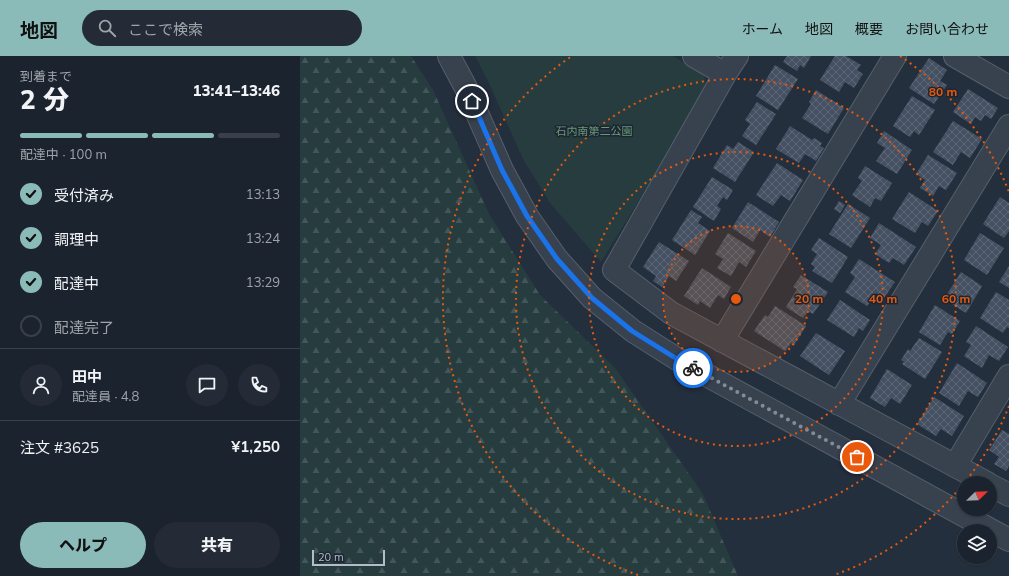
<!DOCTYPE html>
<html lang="ja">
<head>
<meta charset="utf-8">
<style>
	body { margin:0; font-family:Mulish,"Noto Sans JP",sans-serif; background:#242b36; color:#f1f3f6; height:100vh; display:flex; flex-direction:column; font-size:15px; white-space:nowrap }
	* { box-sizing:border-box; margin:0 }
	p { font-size:13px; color:#a0a4aa }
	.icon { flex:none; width:22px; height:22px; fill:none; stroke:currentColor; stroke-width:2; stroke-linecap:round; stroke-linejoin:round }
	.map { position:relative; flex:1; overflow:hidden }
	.side { display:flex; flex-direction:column; background:#1b232e; width:300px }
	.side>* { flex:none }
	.needle { width:26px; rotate:67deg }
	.fabs { position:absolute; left:657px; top:420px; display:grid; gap:8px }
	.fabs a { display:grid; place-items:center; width:40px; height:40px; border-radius:50%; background:#1b232e; box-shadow:0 1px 3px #0004,0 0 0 1px #39404a; font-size:20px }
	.scale { position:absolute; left:12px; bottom:10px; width:73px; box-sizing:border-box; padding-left:4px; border:2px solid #b4bcc9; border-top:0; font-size:11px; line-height:14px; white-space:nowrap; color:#b4bcc9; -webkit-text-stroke:3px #1d2633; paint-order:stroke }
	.pin { position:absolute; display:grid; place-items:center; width:34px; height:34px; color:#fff; margin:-17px; border:2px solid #fff; border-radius:50%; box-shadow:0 1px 4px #0007 }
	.courier { position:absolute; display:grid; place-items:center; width:40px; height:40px; margin:-20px; border:3px solid #1a73e8; border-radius:50%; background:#fff; color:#222; box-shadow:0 1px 5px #0007 }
	.overview em { font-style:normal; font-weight:800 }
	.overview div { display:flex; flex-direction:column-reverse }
	.overview { display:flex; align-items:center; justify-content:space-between; height:68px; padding:0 20px }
	h1 { font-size:26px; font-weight:800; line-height:30px }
	.bar { display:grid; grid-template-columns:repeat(4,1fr); gap:6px 4px; align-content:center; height:48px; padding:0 20px }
	.bar i { height:5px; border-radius:3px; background:#39404a }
	.bar .on { background:#8bbbb9 }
	.bar p { grid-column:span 4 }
	.line { display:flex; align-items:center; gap:10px; padding:0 20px; border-top:1px solid #39404a }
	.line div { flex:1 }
	.round { display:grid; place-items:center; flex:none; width:42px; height:42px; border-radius:21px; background:#242b36 }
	ol { padding:0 20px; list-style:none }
	li { display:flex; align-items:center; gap:12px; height:44px }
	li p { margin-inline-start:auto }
	li .icon { padding:4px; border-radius:50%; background:#8bbbb9; color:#111; stroke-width:4 }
	li:last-child { color:#a0a4aa }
	li i { width:22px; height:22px; border:2px solid #39404a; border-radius:50% }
	.cta { display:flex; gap:8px; margin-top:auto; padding:8px 20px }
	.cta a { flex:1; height:46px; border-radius:24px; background:#8bbbb9; color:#111; font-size:16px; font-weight:800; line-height:46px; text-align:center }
	.cta a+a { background:#242b36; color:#f1f3f6 }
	header { display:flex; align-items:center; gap:24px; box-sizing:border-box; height:56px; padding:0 20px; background:#8bbbb9; color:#111 }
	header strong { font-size:19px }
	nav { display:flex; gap:22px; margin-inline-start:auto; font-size:14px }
	.search { width:280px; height:36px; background:#242b36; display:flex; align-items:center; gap:10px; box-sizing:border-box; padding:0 14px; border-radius:22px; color:#a0a4aa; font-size:15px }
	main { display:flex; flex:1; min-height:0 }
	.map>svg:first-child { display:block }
	.forest { fill:url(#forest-firs) }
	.park { fill:#263c3f }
	.building { fill:url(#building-cross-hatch) }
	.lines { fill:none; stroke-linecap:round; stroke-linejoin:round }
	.minor-casing { stroke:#565f6c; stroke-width:24 }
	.minor { stroke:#38414e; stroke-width:22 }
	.done { stroke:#828b98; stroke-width:4; stroke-dasharray:0 7.2 }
	.route { stroke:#1a73e8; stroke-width:5 }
	.ring { fill:none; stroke:#e8590c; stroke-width:2; stroke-dasharray:2 4 }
	.labels { text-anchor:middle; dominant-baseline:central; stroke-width:3; stroke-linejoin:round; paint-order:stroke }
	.park-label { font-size:11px; fill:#6b9a76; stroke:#1d2633 }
	.centre { fill:#e8590c; stroke:#1d2633; stroke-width:2 }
	.ring-label { font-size:12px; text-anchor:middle; font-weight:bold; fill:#e8590c; stroke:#1d2633; stroke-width:3; stroke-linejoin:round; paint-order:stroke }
</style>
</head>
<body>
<header>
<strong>地図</strong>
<div class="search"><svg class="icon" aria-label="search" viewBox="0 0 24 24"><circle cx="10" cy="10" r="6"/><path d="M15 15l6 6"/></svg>ここで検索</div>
<nav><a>ホーム</a><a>地図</a><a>概要</a><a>お問い合わせ</a></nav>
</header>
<main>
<section class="side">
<div class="overview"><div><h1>2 分</h1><p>到着まで</p></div><em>13:41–13:46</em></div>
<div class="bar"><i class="on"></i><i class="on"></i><i class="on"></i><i></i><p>配達中 · 100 m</p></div>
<ol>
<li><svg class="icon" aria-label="check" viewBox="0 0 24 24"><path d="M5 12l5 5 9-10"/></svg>受付済み<p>13:13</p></li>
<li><svg class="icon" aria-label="check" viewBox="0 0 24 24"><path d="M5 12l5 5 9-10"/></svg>調理中<p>13:24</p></li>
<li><svg class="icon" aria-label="check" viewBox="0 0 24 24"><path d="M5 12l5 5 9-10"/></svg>配達中<p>13:29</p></li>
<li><i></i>配達完了</li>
</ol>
<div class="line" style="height:72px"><a class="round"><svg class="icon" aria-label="person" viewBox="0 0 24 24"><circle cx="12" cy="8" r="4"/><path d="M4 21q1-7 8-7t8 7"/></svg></a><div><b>田中</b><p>配達員 · 4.8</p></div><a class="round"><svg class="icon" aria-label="chat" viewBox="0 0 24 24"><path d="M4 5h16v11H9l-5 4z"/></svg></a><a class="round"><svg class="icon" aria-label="phone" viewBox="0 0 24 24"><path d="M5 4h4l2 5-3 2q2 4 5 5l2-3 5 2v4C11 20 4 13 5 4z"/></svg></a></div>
<div class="line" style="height:52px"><div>注文 #3625</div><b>¥1,250</b></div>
<div class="cta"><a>ヘルプ</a><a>共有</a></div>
</section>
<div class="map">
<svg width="709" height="520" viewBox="0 0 709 520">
	<defs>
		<pattern id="forest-firs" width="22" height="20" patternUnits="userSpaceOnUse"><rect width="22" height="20" fill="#263c3f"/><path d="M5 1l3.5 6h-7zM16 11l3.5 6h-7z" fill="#435659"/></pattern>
		<pattern id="building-cross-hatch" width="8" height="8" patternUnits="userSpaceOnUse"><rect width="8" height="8" fill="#455162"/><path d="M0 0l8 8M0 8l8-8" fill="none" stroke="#5d6877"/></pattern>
	</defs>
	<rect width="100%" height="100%" fill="#242f3e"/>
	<!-- forest -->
	<path class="forest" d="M0,0H111L133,34L189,158L240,239L315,312L403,438L438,520H0Z"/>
	<!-- park -->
	<path class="park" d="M175,0H373L404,19L407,35L301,206L250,147L223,103L187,23Z"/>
	<!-- building -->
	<path class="building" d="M487,0H511L504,12L500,9L497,15L483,6Z
		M535,0H546L561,9L557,14L563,18L554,32L545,26L539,36L520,24Z
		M629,2L647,14L640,25L647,29L634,48L609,32Z
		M475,9L498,23L478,54L456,40Z
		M668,33L698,52L691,63L685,59L681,65L675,61L671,68L653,56Z
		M516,34L544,52L528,78L502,62L511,48L509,46Z
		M612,40L635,54L619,79L614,75L610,81L593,70Z
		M457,46L476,58L456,89L442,80L450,68L445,64Z
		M653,65L682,83L670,102L661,96L653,109L633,96Z
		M490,70L512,84L514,82L522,87L520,90L524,92L516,105L505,98L499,107L476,93Z
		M584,75L612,94L597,118L576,105L585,92L577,87Z
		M438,86L454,96L435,126L413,112L427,89L433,93Z
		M628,99L657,117L646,134L639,130L633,140L620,132L625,124L616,118Z
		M477,107L503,124L490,145L481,139L473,150L456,139Z
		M565,110L592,127L581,145L575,142L570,151L552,139L562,125L558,122Z
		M412,121L433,134L427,144L423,141L417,150L421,153L414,165L393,151Z
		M609,136L638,155L628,170L622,166L615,177L592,163Z
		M700,141L709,147V175L704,182L683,168Z
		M539,145L545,149L540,157L534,153Z
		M448,146L479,166L470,181L460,174L453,186L432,172Z
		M548,148L570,162L551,192L529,178Z
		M391,154L402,161L398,167L410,175L395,199L372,184Z
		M579,167L616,191L604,209L593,202L589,207L575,198L581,189L570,182Z
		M428,177L456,195L446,211L439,206L431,220L417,212L423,203L415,198Z
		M680,177L704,192L687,219L664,204Z
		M519,182L548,201L532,227L512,215L515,211L511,208L517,198L511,194Z
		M359,186L389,205L376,225L369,220L362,231L353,225L356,220L343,211Z
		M559,203L595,226L584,242L576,237L567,250L545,236L555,221L550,217Z
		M709,210V232L699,226Z
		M402,212L431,231L424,243L418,239L410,252L400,245L398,249L384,240Z
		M661,216L682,230L666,257L644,243Z
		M501,219L528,236L513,258L508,255L503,262L486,251L497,233L493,231Z
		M696,236L709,244V272L707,271L703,277L680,262Z
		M540,244L570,264L563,275L559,272L554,281L527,264Z
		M635,249L660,265L652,278L648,276L640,289L619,276Z
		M475,250L506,270L494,289L491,287L485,295L454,275L465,259L468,261Z
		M676,270L708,291L699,305L689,299L682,312L664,300L671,289L666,286Z
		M516,277L545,295L529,319L500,300Z
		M619,282L642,296L625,323L602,308L604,306L601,304L608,293L610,295Z
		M657,307L687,327L678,341L668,335L659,350L639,337Z
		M587,313L612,329L600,348L591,342L585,351L570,342Z
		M634,341L664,360L652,380L641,373L636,380L617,368Z
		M702,374L709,378V410L706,415L694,408L699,401L689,394Z"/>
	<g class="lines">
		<defs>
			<path id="minor" d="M149,0L166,32L202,114L227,160L257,203L292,242L333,275L377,303L709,484
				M394,0L425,18
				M437,0L425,18L314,214L371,257L687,427
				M655,0L709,31
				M422,285L595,0
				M539,348L709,70
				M655,410L709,320
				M690,429L709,439"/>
		</defs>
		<!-- minor casing -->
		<use href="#minor" class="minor-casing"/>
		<!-- minor -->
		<use href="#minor" class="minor"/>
	</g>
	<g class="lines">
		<!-- done -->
		<path class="done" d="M393,312L557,401"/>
		<!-- route -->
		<path class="route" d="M172,45L202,114L227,160L257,203L292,242L332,275L377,303L393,312"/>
	</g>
	<!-- distance rings -->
	<circle cx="436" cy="243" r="73" fill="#e8590c" fill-opacity=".12"/>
	<g class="ring">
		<circle cx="436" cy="243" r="73"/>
		<circle cx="436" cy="243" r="147"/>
		<circle cx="436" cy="243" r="220"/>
		<path d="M709 350A293 293 0 0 1 534 519M338 519A293 293 0 0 1 272 0M600 0A293 293 0 0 1 709 136"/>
	</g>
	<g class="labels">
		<!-- park labels -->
		<g class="park-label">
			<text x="294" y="75">石内南第二公園</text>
		</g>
	</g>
	<circle cx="436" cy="243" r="6" class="centre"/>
	<g class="ring-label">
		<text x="643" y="40">80 m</text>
		<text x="509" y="247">20 m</text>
		<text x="583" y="247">40 m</text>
		<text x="656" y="247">60 m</text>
	</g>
</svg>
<div class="fabs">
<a><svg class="needle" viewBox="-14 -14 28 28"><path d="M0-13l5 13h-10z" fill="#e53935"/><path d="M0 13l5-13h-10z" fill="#a0a4aa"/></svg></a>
<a><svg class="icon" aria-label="layers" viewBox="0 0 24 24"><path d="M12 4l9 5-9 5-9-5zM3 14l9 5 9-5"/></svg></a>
</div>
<div class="scale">20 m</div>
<div class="pin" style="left:557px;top:401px;background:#ea580c"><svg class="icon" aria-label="bag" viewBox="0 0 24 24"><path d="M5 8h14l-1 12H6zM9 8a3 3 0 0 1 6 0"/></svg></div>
<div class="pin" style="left:172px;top:45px;background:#1f2937"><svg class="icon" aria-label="home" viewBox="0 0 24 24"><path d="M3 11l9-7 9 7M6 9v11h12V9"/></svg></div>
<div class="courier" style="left:393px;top:312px"><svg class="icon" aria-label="bike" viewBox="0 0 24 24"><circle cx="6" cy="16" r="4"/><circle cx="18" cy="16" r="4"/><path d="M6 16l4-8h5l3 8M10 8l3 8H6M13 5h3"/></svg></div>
</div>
</main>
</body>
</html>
